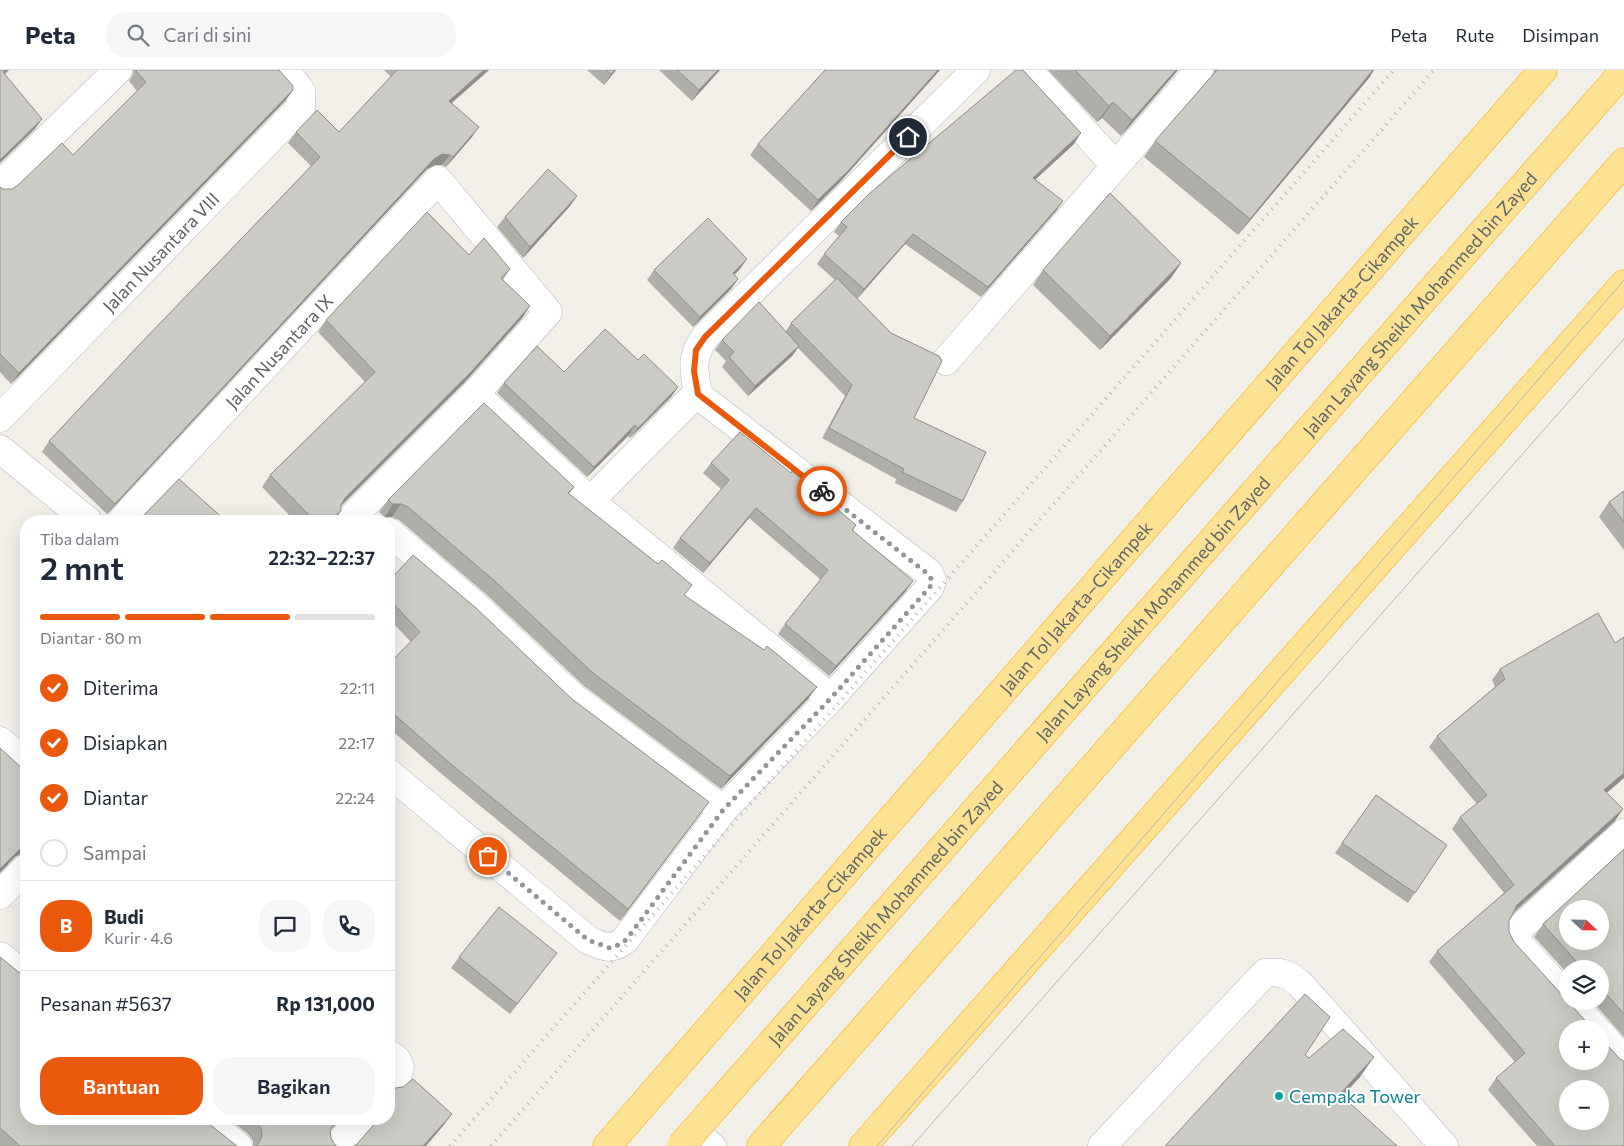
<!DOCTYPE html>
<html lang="id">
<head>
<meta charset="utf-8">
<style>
	body { margin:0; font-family:Commissioner,sans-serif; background:#f6f6f7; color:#1f2937; height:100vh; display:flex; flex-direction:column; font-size:19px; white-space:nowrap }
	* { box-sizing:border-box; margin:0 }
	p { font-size:16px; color:#747a83 }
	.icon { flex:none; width:28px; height:28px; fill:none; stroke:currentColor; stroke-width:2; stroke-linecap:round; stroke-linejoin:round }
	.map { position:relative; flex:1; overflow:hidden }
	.drawer { position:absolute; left:20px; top:445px; width:375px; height:610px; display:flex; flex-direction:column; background:#fff; border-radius:20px; box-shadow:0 5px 20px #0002 }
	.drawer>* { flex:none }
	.needle { width:32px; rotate:112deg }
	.fabs { position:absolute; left:1559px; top:830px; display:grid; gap:10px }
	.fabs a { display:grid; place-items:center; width:50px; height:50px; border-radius:50%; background:#fff; box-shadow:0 5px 20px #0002; font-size:25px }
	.pin { position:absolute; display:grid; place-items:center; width:42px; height:42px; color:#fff; margin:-21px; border:2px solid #fff; border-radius:50%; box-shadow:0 1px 5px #0007 }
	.courier { position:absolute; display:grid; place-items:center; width:50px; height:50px; margin:-25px; border:4px solid #ea580c; border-radius:50%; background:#fff; color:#222; box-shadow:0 1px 6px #0007 }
	.summary em { font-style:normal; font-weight:600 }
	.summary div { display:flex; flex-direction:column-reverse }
	.summary { display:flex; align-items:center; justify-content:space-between; height:85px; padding:0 20px }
	h1 { font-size:32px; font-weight:600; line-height:38px }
	.bar { display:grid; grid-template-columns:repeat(4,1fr); gap:8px 5px; align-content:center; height:60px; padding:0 20px }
	.bar i { height:6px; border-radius:4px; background:#e0e1e3 }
	.bar .on { background:#ea580c }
	.bar p { grid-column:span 4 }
	.line { display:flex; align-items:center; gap:12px; padding:0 20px; border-top:1px solid #e0e1e3 }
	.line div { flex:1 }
	.round { display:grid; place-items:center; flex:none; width:52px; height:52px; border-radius:20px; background:#f6f6f7 }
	ol { padding:0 20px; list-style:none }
	li { display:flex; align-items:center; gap:15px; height:55px }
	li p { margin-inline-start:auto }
	li .icon { padding:5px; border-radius:50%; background:#ea580c; color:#fff; stroke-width:4 }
	li:last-child { color:#747a83 }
	li i { width:28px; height:28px; border:2px solid #e0e1e3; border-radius:50% }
	.primary-button { display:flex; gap:10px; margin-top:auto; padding:10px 20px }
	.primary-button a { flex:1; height:58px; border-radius:20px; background:#ea580c; color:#fff; font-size:20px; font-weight:600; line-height:58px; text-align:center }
	.primary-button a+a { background:#f6f6f7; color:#1f2937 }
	header { display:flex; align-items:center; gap:30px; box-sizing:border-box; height:70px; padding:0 25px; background:#fff; border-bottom:1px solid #e0e1e3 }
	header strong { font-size:24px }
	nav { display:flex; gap:28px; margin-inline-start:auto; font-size:18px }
	.search { width:350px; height:45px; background:#f6f6f7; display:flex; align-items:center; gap:12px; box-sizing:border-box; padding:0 18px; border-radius:20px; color:#747a83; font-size:19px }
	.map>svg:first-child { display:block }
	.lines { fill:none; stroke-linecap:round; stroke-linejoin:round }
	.service-casing { stroke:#b5b8bc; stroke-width:22 }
	.minor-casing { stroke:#b5b8bc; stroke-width:29 }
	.motorway-casing { stroke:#f9ab00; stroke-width:29 }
	.service { stroke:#fff; stroke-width:21 }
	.minor { stroke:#fff; stroke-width:28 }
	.motorway { stroke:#fde293; stroke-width:28 }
	.tram { stroke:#b6b7b8; stroke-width:1 }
	.rail { stroke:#b6b7b8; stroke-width:4; stroke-dasharray:1 6; stroke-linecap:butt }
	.motorway-bridge-casing { stroke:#f9ab00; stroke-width:29; stroke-linecap:butt }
	.motorway-bridge { stroke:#fde293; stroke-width:28 }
	.wall { fill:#afaea9 }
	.shaded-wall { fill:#8f8d8a }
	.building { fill:#cccac5; stroke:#8f8d8a; fill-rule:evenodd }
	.done { stroke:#929495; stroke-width:5; stroke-dasharray:0 9 }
	.route { stroke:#ea580c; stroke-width:6 }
	.culture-dot { fill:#0f9aa8; stroke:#fff; stroke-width:2 }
	.labels { text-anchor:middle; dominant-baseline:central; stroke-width:4; stroke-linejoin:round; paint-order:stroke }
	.street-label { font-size:18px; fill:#5f6368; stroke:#fff }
	.culture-label { font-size:18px; fill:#0d838f; stroke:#fff; text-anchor:start }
</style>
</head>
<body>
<header>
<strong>Peta</strong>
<div class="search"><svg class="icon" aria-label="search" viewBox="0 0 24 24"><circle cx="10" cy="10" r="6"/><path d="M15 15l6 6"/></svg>Cari di sini</div>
<nav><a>Peta</a><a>Rute</a><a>Disimpan</a></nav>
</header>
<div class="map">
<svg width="1624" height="1076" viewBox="0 0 1624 1076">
	<rect width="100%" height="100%" fill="#f1efe8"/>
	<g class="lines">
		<defs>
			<path id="service" d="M697,1058L716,1076"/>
			<g id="minor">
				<path d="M1028,0L1115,95"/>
				<path d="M0,115L118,0"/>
				<path d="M946,291L1199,0"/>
				<path d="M475,324L590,431L831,628"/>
				<path id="s1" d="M0,348L301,37V21L285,0"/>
				<path d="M0,379L88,451"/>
				<path d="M590,431L690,330L698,325"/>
				<path id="s2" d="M121,451L438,110L548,242L475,324L348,451"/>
				<path d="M389,462L478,538L574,628L723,740L625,870C611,881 604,877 588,870L389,703"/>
				<path d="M0,671L26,693"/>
				<path d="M723,740L831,628L930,517L932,510L929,503L698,325C694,300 690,288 705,267L976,0"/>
				<path d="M0,825L26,798"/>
				<path d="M0,886L26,907"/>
				<path d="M1568,928L1518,873L1516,868L1520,858L1624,763"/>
				<path d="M1571,931L1596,959"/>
				<path d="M1600,963L1624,990"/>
				<path d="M389,984L397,990L400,997L398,1004L389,1015"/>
				<path d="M204,1049L238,1076"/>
				<path d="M337,1076L360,1049"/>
				<path d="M1102,1076L1265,903C1281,901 1289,904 1301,915L1444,1076"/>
			</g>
			<g id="motorway">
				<path id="s3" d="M607,1076L1543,0"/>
				<path d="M761,1076L1624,92"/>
				<path d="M863,1076L1624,214"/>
			</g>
		</defs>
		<!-- service casing -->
		<use href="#service" class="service-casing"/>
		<!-- minor casing -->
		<use href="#minor" class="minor-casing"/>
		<!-- motorway casing -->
		<use href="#motorway" class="motorway-casing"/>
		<!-- service -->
		<use href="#service" class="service"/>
		<!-- minor -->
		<use href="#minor" class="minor"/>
		<!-- motorway -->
		<use href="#motorway" class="motorway"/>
		<!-- tram -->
		<path class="tram" d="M877,1076L1624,210
			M912,1076L1624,269"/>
		<!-- rail -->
		<path class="rail" d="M450,1076L1394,0
			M491,1076L1434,0"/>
		<defs>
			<g id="motorway-bridge">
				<path id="s4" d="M681,1076L1624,1"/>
			</g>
		</defs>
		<!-- motorway-bridge casing -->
		<use href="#motorway-bridge" class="motorway-bridge-casing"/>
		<!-- motorway-bridge -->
		<use href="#motorway-bridge" class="motorway-bridge"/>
	</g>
	<!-- wall -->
	<path class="wall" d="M133,0H279L293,20L285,31L11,314L0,302V117L3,119H12L73,85L137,21L129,11L133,4Z
		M384,0H489L452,33L472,67L446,97L442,95H435L427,99L107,444L42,382L49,371L311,96L288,73L296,62H339L391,7Z
		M587,0H616L604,15Z
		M659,0H720L692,31Z
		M825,0H940L841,111L811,141L750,85L758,74Z
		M1048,0H1178L1121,66L1102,48L1097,52Z
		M1214,0H1374L1369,8L1238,165L1144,87L1155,71L1214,3Z
		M1074,74L1035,110L1063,131L1056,141L981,227L905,174L857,229L914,348L963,431L956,442L895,413L896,409L822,368L845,326L798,278L792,286L748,326L722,297L726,291L715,280L722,270L786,261L791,253L835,210L817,194L824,184L839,166L834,162L841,152Z
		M577,126L570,136L523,188L497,157L505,147Z
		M469,185L510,199L503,210L530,236L522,248L464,313L341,435V441L334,451H295L262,417L270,405L365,312L318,262L326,250Z
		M1181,193L1171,208L1100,280L1033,215L1043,200Z
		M740,199L734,205L738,209L731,219L693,257L647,210L654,200Z
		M638,290L678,317L671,327L630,368L628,366L587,407L497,323L504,313L564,302Z
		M711,393L856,455L853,461L906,521L829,606L778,564L785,554L821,510L749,448L703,503L673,478L680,468L721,419L703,403Z
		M574,417L569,424L685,525L808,629L721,719L584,616L488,526L399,450L392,447H385L379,442L388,430Z
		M1624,421V480L1599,447L1609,432Z
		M389,511L572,629L701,743L620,851L444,706L389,658V594L411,572L389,549Z
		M1624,567V708L1606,723L1615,751L1514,843L1509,851V862L1624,1076H1537L1488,1020L1496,1008L1515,992L1429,892L1437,881L1504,823L1452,759L1460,747L1477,734L1429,677L1437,666L1495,617L1492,610L1500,599L1615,573Z
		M1376,725L1447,775L1408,833L1335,783Z
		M1624,779V967L1592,931H1600V899H1568V904L1534,867L1543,854Z
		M0,887L237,1076H0Z
		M459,887L549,893L510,944L451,898Z
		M229,1049H340L330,1060L331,1068L335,1075L337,1076H253V1071L248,1064Z"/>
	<!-- shaded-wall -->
	<path class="shaded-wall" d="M5,0H9L0,9V6Z
		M484,0H489L442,41L449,31Z
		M615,0H616L604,15L611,4Z
		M718,0H720L692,31L699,20Z
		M938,0H940L841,111L811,141L818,130Z
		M1176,0H1178L1121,66L1132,50Z
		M1373,0H1374L1369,8L1238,165L1250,149Z
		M293,20L285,31L11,314L19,303Z
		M1113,32L1102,48L1097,52L1109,36Z
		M42,49L35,59L0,93V90Z
		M479,57L472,67L446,97L453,87Z
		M1081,63L1074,74L1026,118L1033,108Z
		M442,84L450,85L442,95H435L427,99L107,444L115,434L434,89Z
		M577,126L570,136L523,188L530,177Z
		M1063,131L1056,141L981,227L988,217Z
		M913,164L905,174L857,229L864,219Z
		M747,189L740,199L726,213L733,203Z
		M1181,193L1171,208L1100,280L1110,266Z
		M738,209L731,219L693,257L700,247Z
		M530,236L522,248L464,313L337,440L345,428Z
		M799,276L792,286L748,326L755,316Z
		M678,317L671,327L630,368L638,358Z
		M635,355L628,366L587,407L594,397Z
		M393,434H401L392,447H385Z
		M756,438L749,448L703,503L710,493Z
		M341,441L334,451H330Z
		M913,511L906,521L829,606L836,596Z
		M817,617L808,629L721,719L730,706Z
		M1624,703V708L1596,732L1604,720Z
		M709,732L701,743L620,851L628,839Z
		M1623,739L1615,751L1509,846L1517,835Z
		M26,773V783H22L15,787L0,803V799Z
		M1374,987L1360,1007L1326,1044L1340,1024Z
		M452,1044L443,1056L426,1076H423Z
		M338,1049H340L325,1066L334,1054Z"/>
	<!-- building -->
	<path class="building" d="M0,0H5L3,2L42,49L0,90Z
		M137,0H279L293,16V20L19,303L0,284V117L3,119H12L18,115L62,73L73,85L146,12L136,1Z
		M397,0H484L449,31L479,57L453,87L450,85L442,84L434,89L115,434L49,371L140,274L320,87L296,62L317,40L339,62Z
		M606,0H615L611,4Z
		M677,0H718L699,20Z
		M825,0H938L848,101L818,130L758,74Z
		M1016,0H1023L1081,63L1033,108L1063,131L988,217L913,164L864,219L824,184L847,157L841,152L870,123Z
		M1075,0H1176L1132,50L1113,32L1109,36Z
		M1217,0H1373L1250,149L1155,71Z
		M548,99L577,126L530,177L505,147Z
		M1110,123L1181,193L1110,266L1043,200Z
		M427,142L469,185L484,168L510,199L501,208L530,236L472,301L345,428L341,435V441L330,451H315L270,405L375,302L326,250Z
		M708,148L747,189L733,203L738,209L700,247L654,200Z
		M837,208L891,263L939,286L942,291L914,348L986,382L963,431L902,402L904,399L829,358L852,315L791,253Z
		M759,232L799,276L755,316L729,287L734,282L722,270Z
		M605,259L638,290L644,284L678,317L638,358L635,355L594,397L504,313L537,276L564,302Z
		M484,333L574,417L568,423L658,494L662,490L692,515L684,525L764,580L767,576L817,617L730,706L593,603L497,513L408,437L401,434H393L388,430Z
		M740,362L791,403L792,401L804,411L856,455L852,460L913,511L836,596L785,554L828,500L756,438L710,493L680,468L729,410L711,393Z
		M179,409L226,451H138Z
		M1624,421V452L1609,432Z
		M413,485L476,538L572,629L709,732L628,839L452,695L389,640V594L420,562L389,529V511Z
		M1598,543L1615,573L1624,567V703L1604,720L1623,739L1517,835L1509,851V862L1514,872L1593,959H1568V991H1600V967L1620,989L1624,991V1076H1555L1496,1008L1525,983L1437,881L1514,815L1460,747L1487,725L1437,666L1505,609L1500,599ZM1568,1019H1600V1051H1568Z
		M0,678L22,698L24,695L26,697V773L0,799Z
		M1376,725L1447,775L1415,823L1342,773Z
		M1624,779V944L1600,917V899H1583L1543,854ZM1568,839H1600V871H1568Z
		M499,837L557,883L517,934L459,887Z
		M0,887L26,908V1049H203L237,1076H20L0,1058Z
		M1305,924L1330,947L1305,985L1309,988L1343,959L1374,987L1340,1024L1397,1076H1165Z
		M413,1009L452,1044L423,1076H354L357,1074L379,1049H389V1015L395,1018L403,1017Z
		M253,1049H338L334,1054L330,1060L331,1068L335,1075L337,1076H256L258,1074L262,1067L261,1058L256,1052Z"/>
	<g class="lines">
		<!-- done -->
		<path class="done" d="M488,786L588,870L610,878L618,875L626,870L723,740L831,628L930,517L932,510L928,504L822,421"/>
		<!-- route -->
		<path class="route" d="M822,421L698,324L694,301L696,280L705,267L908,67"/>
	</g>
	<!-- markers -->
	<circle class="culture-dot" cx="1279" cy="1026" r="5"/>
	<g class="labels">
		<!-- street labels -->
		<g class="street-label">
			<text stroke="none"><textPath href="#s1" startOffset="231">Jalan Nusantara VIII</textPath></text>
			<text stroke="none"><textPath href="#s3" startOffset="1119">Jalan Tol Jakarta–Cikampek</textPath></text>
			<text stroke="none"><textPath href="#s4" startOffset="1120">Jalan Layang Sheikh Mohammed bin Zayed</textPath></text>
			<text stroke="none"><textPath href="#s2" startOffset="232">Jalan Nusantara IX</textPath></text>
			<text stroke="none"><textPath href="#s3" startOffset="714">Jalan Tol Jakarta–Cikampek</textPath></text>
			<text stroke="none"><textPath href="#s4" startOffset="715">Jalan Layang Sheikh Mohammed bin Zayed</textPath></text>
			<text stroke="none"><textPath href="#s4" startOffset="310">Jalan Layang Sheikh Mohammed bin Zayed</textPath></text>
			<text stroke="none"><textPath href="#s3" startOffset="309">Jalan Tol Jakarta–Cikampek</textPath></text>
		</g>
		<!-- culture labels -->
		<g class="culture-label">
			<text x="1289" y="1026">Cempaka Tower</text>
		</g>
	</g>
</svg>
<div class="fabs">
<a><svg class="needle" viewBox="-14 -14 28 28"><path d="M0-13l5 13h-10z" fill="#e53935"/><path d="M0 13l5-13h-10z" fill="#747a83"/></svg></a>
<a><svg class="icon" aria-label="layers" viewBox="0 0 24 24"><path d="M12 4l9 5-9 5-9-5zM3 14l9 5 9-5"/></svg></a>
<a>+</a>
<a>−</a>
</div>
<div class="pin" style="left:488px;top:786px;background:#ea580c"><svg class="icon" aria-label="bag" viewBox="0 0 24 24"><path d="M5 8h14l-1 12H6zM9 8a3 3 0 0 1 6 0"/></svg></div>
<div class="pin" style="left:908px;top:67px;background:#1f2937"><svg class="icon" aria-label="home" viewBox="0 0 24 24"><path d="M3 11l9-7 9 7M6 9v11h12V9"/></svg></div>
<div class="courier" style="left:822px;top:421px"><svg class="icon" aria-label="bike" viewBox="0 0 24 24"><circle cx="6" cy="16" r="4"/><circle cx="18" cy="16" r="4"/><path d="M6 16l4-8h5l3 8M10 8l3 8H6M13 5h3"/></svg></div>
<section class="drawer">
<div class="summary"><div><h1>2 mnt</h1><p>Tiba dalam</p></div><em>22:32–22:37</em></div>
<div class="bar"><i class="on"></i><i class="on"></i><i class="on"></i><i></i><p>Diantar · 80 m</p></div>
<ol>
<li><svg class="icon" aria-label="check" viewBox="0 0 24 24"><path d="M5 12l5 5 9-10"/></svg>Diterima<p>22:11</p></li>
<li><svg class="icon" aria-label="check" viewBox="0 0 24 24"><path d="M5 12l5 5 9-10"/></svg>Disiapkan<p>22:17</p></li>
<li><svg class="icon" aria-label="check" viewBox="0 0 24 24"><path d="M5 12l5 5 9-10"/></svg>Diantar<p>22:24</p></li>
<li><i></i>Sampai</li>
</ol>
<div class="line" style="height:90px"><b class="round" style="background:#ea580c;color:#fff">B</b><div><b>Budi</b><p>Kurir · 4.6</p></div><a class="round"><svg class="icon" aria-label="chat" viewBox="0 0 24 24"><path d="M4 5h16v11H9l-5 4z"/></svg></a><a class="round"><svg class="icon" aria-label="phone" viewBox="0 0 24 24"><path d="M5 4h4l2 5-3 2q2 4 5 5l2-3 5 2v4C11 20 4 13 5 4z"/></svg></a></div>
<div class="line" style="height:65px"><div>Pesanan #5637</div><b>Rp 131,000</b></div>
<div class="primary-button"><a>Bantuan</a><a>Bagikan</a></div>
</section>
</div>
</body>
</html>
